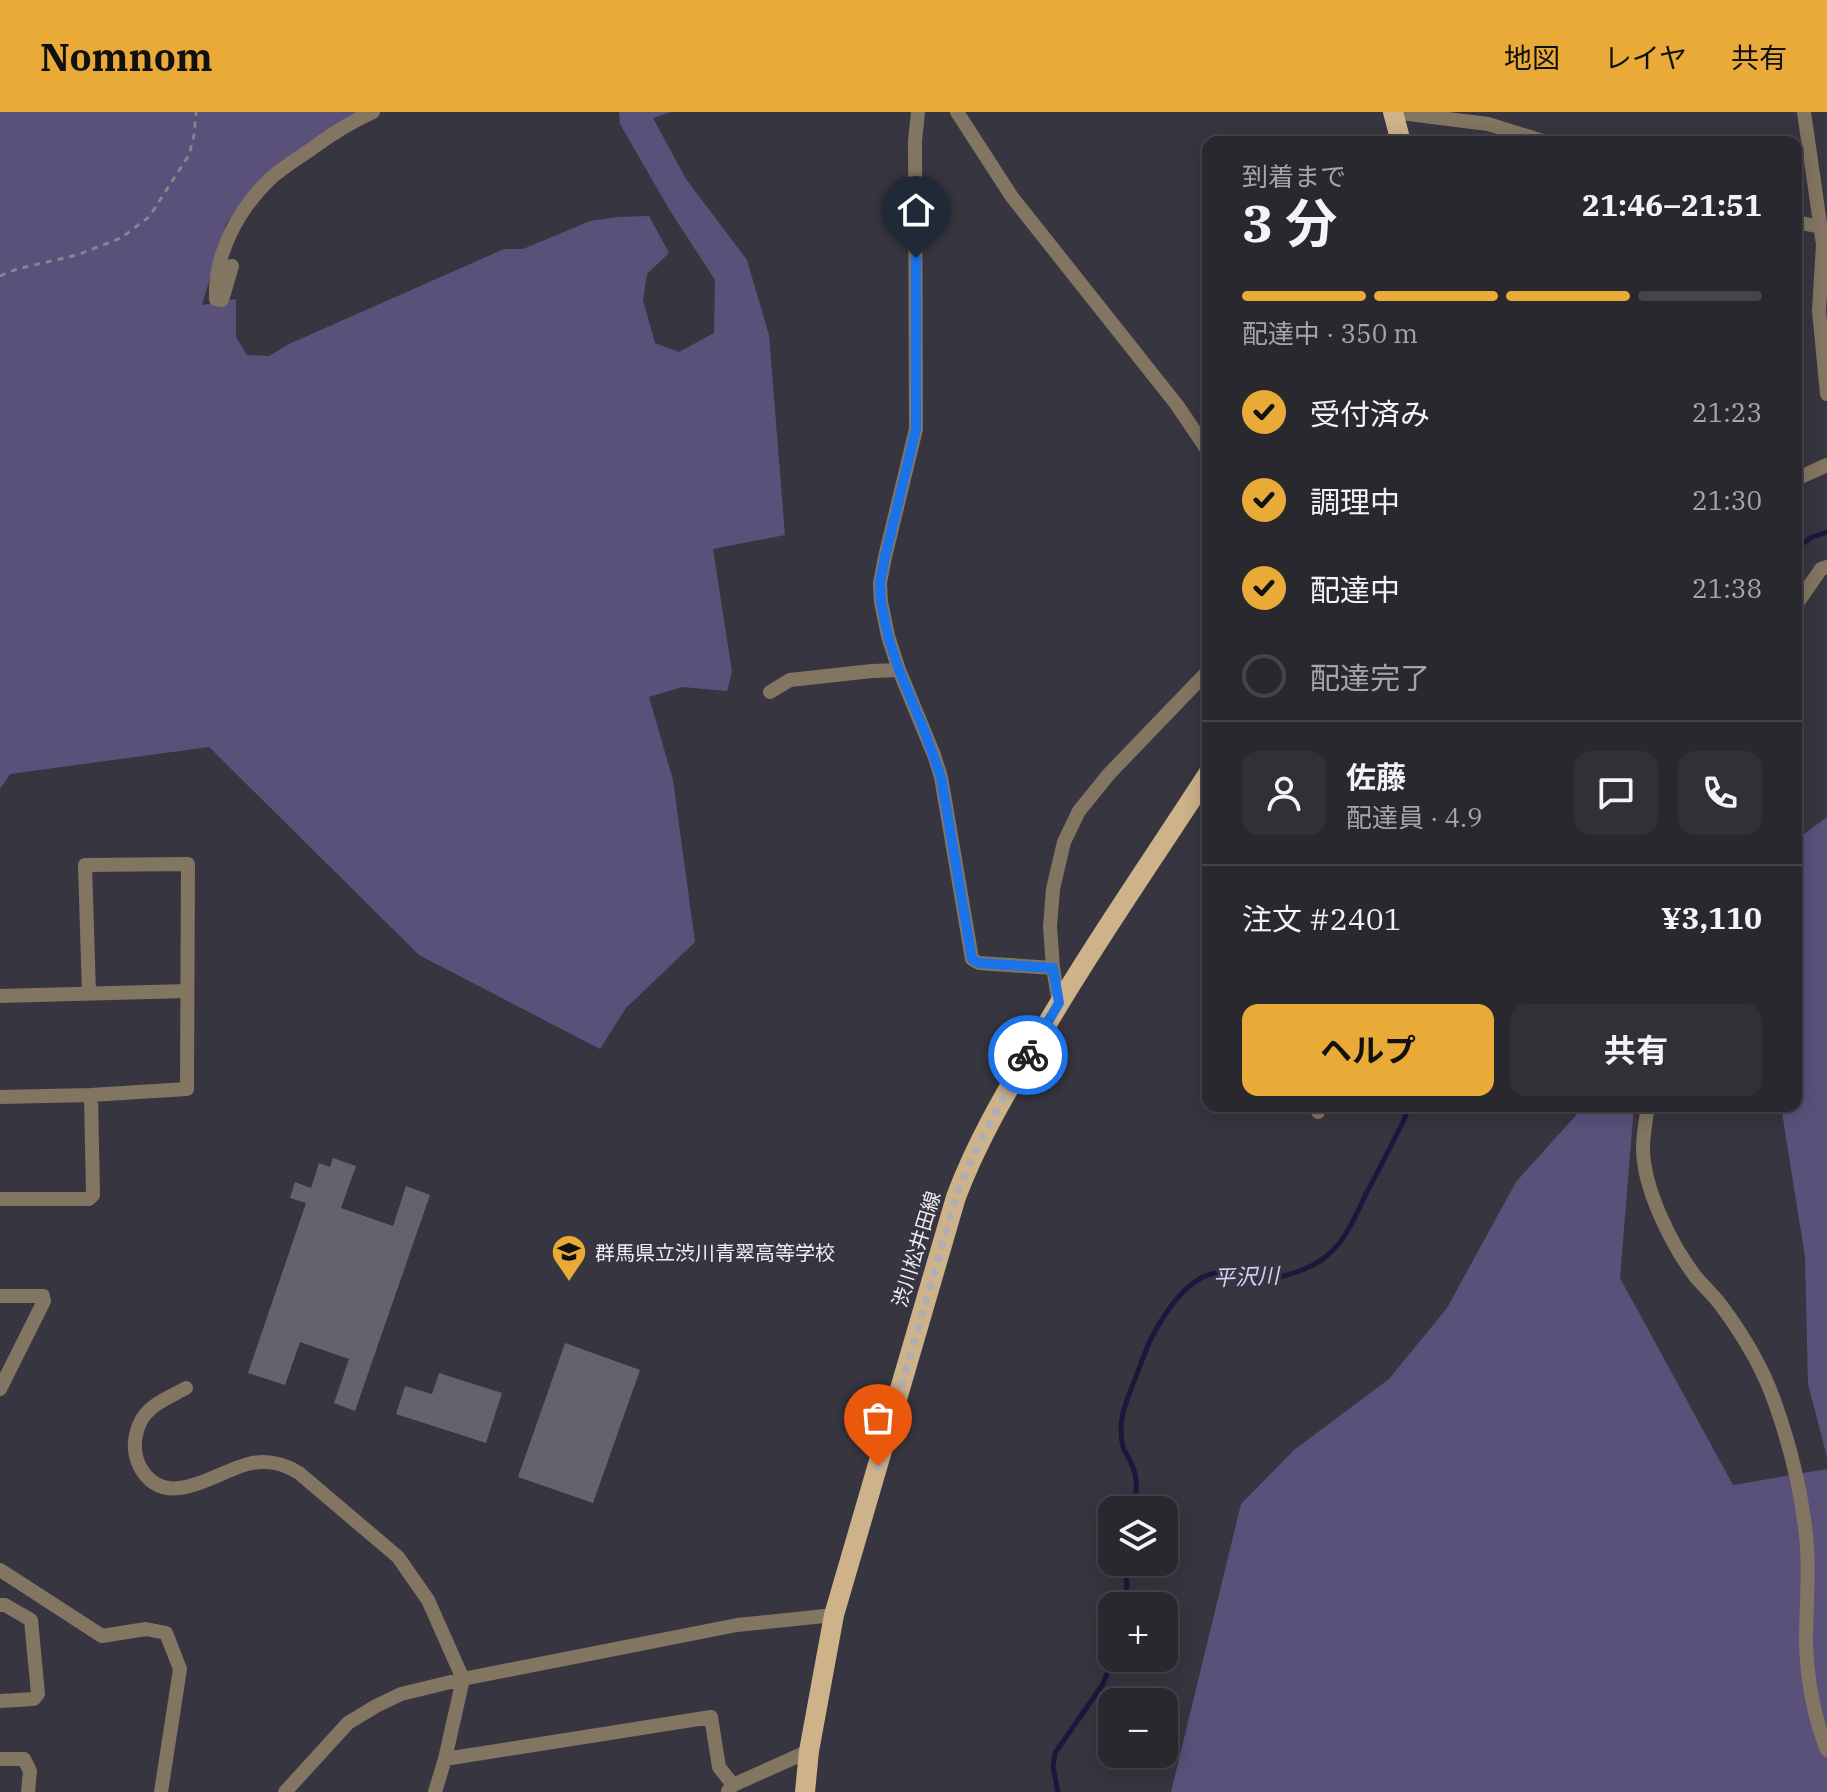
<!DOCTYPE html>
<html lang="ja">
<head>
<meta charset="utf-8">
<style>
	body { margin:0; font-family:"IBM Plex Serif","Noto Sans JP",serif; background:#313037; color:#f1f3f6; height:100vh; display:flex; flex-direction:column; font-size:30px; white-space:nowrap }
	* { box-sizing:border-box; margin:0 }
	p { font-size:26px; color:#a5a6aa }
	.icon { flex:none; width:44px; height:44px; fill:none; stroke:currentColor; stroke-width:2; stroke-linecap:round; stroke-linejoin:round }
	.map { position:relative; flex:1; overflow:hidden }
	.panel { position:absolute; left:1202px; top:24px; width:600px; height:976px; display:flex; flex-direction:column; background:#29282f; border-radius:16px; box-shadow:0 4px 20px #0003,0 0 0 2px #45444b }
	.panel>* { flex:none }
	.controls { position:absolute; left:1098px; top:1384px; display:grid; gap:16px }
	.controls a { display:grid; place-items:center; width:80px; height:80px; border-radius:16px; background:#29282f; box-shadow:0 4px 20px #0003,0 0 0 2px #45444b; font-size:40px }
	.pin { position:absolute; display:grid; place-items:center; width:68px; height:68px; color:#fff; margin:-82px -34px; border-radius:50% 50% 50% 0; rotate:-45deg; box-shadow:0 0 8px #0007 }
	.pin .icon { rotate:45deg }
	.courier { position:absolute; display:grid; place-items:center; width:80px; height:80px; margin:-40px; border:6px solid #1a73e8; border-radius:50%; background:#fff; color:#222; box-shadow:0 2px 10px #0007 }
	.headline em { font-style:normal; font-weight:700 }
	.headline div { display:flex; flex-direction:column-reverse }
	.headline { display:flex; align-items:center; justify-content:space-between; height:136px; padding:0 40px }
	h1 { font-size:52px; font-weight:700; line-height:60px }
	.bar { display:grid; grid-template-columns:repeat(4,1fr); gap:12px 8px; align-content:center; height:96px; padding:0 40px }
	.bar i { height:10px; border-radius:6px; background:#45444b }
	.bar .on { background:#e9aa38 }
	.bar p { grid-column:span 4 }
	.line { display:flex; align-items:center; gap:20px; padding:0 40px; border-top:2px solid #45444b }
	.line div { flex:1 }
	.round { display:grid; place-items:center; flex:none; width:84px; height:84px; border-radius:16px; background:#313037 }
	ol { padding:0 40px; list-style:none }
	li { display:flex; align-items:center; gap:24px; height:88px }
	li p { margin-inline-start:auto }
	li .icon { padding:8px; border-radius:50%; background:#e9aa38; color:#111; stroke-width:4 }
	li:last-child { color:#a5a6aa }
	li i { width:44px; height:44px; border:4px solid #45444b; border-radius:50% }
	.button { display:flex; gap:16px; margin-top:auto; padding:16px 40px }
	.button a { flex:1; height:92px; border-radius:16px; background:#e9aa38; color:#111; font-size:32px; font-weight:700; line-height:92px; text-align:center }
	.button a+a { background:#313037; color:#f1f3f6 }
	header { display:flex; align-items:center; gap:48px; box-sizing:border-box; height:112px; padding:0 40px; background:#e9aa38; color:#111 }
	header strong { font-size:38px }
	nav { display:flex; gap:44px; margin-inline-start:auto; font-size:28px }
	.map>svg:first-child { display:block }
	.green { fill:#5a517b }
	.lines { fill:none; stroke-linecap:round; stroke-linejoin:round }
	.stream { stroke:#21153c; stroke-width:5 }
	.building { fill:#64626e }
	.path { stroke:#85848c; stroke-width:3; stroke-dasharray:6 6; stroke-linecap:butt }
	.minor { stroke:#827562; stroke-width:14 }
	.primary { stroke:#cdb28a; stroke-width:20 }
	.done { stroke:#afaeb5; stroke-width:8; stroke-dasharray:0 14.4 }
	.route { stroke:#1a73e8; stroke-width:10 }
	.labels { text-anchor:middle; dominant-baseline:central; stroke-width:6; stroke-linejoin:round; paint-order:stroke }
	.street-label { font-size:20px; fill:#f0eff5; stroke:#37353f }
	.poi-label { font-size:20px; fill:#f0eff5; stroke:#37353f; text-anchor:start }
	.water-label { font-size:22px; font-style:italic; fill:#d6cefa; stroke:#37353f }
</style>
</head>
<body>
<header>
<strong>Nomnom</strong>
<nav><a>地図</a><a>レイヤ</a><a>共有</a></nav>
</header>
<div class="map">
<svg width="1827" height="1680" viewBox="0 0 1827 1680">
	<rect width="100%" height="100%" fill="#37353f"/>
	<!-- green -->
	<path class="green" d="M0,0H363L243,89L226,112L202,193L236,187V225L247,243L269,244L289,232L504,137H523L590,109L618,105L649,104L669,141L647,162L643,188L655,231L679,240L714,221L715,168L669,97L620,12L619,0H671L653,6L686,67L747,148L769,223L785,423L713,437L732,560L727,579L682,575L649,585L673,668L695,830L626,896L600,937L419,843L209,635L10,662L0,677Z
		M1827,705V1345L1808,1272L1805,1145L1781,994H1796V728Z
		M1614,994H1634L1620,1166L1733,1373L1827,1357V1680H1171L1241,1392L1294,1338L1389,1267L1447,1196L1516,1070L1578,1001Z"/>
	<g class="lines">
		<!-- stream -->
		<path class="stream" d="M1796,436L1812,425L1827,420
			M1132,1398C1137,1382 1139,1367 1131,1351C1129,1345 1125,1341 1123,1335C1116,1305 1129,1285 1138,1259C1143,1247 1146,1236 1152,1225C1163,1204 1181,1176 1203,1165C1223,1156 1243,1164 1263,1166C1283,1167 1315,1156 1330,1141C1346,1127 1356,1103 1365,1084C1378,1059 1391,1034 1404,1008L1409,994
			M1124,1494L1127,1473L1125,1450
			M1058,1680L1053,1655L1055,1641L1103,1572L1113,1546"/>
	</g>
	<!-- building -->
	<path class="building" d="M333,1046L356,1054L341,1096L393,1114L406,1074L430,1083L355,1299L334,1291L349,1247L300,1230L285,1273L248,1261L306,1091L290,1086L295,1070L311,1076L319,1051L330,1055Z
		M565,1231L640,1258L593,1391L518,1365Z
		M439,1261L502,1281L486,1331L396,1302L405,1274L432,1282Z"/>
	<g class="lines">
		<!-- path -->
		<path class="path" d="M0,164L17,157L77,143L121,126L149,105L189,43L194,23L196,0"/>
		<!-- minor -->
		<path class="minor" d="M918,0L915,29L916,317L885,445L880,471L881,490L888,524L899,558L934,643L941,665L972,847L979,851L1053,856
			M957,0L1012,85L1177,293L1208,339
			M1393,0L1488,12L1546,30
			M1804,0L1823,132L1819,199L1827,282
			M1796,110L1821,115
			M232,154L222,188L216,187C214,142 238,98 270,67C282,56 297,47 310,38C330,23 350,10 373,0
			M1796,367L1827,353
			M1796,493L1821,457L1827,455
			M770,580L790,568L872,559L899,558
			M0,884L187,879
			M1059,891L1053,856L1050,814L1053,777L1064,730L1079,699L1109,662L1208,559
			M0,985L91,983L187,977L188,752L85,753L89,881
			M1648,994C1646,1007 1643,1023 1643,1036C1643,1076 1671,1132 1695,1164C1704,1175 1715,1184 1723,1196C1745,1226 1763,1256 1775,1291C1791,1336 1803,1386 1807,1434C1809,1466 1806,1498 1806,1531C1807,1566 1814,1605 1827,1638
			M1318,1000L1319,994
			M0,1087H89L93,1083L91,983
			M0,1184H43L44,1189L0,1277
			M186,1276C168,1286 147,1293 139,1313C133,1328 133,1341 140,1355C166,1402 217,1358 252,1351C270,1348 284,1352 299,1361L398,1445L428,1488L463,1567L445,1647L435,1680
			M0,1458L102,1524L146,1517L166,1521L180,1557L161,1680
			M0,1493H5L31,1508L38,1582L34,1587L0,1589
			M0,1647H24L30,1659L28,1680
			M445,1647L711,1605L719,1655L733,1673
			M728,1679L733,1673L809,1639
			M285,1680L348,1611L376,1594L401,1582L463,1567L737,1513L834,1503"/>
		<!-- primary -->
		<path class="primary" d="M1393,0L1401,30
			M805,1680L809,1639L834,1503L956,1085C976,1032 1004,983 1034,934C1088,841 1149,753 1208,662"/>
	</g>
	<g class="lines">
		<!-- done -->
		<path class="done" d="M878,1354L956,1085C975,1035 1001,990 1028,943"/>
		<!-- route -->
		<path class="route" d="M916,146V317L885,445L880,471L881,490L888,524L899,558L924,618L941,665L972,847L979,851L1053,856L1059,891L1028,943"/>
	</g>
	<!-- icons -->
	<defs>
		<symbol id="school-pin" viewBox="-11 -11 22 30"><path d="M0 17L-7.5 6A9.5 9.5 0 1 1 7.5 6Z" fill="#e9aa38" stroke="#37353f"/><path d="M0-5L7-2L0 1L-7-2ZM-4 1L0 2.5L4 1V4Q0 6-4 4Z" fill="#111"/></symbol>
	</defs>
	<g fill-rule="evenodd">
		<use href="#school-pin" x="549" y="1120" width="40" height="54"/>
	</g>
	<g class="labels">
		<!-- street labels -->
		<g class="street-label">
			<text transform="translate(916 1137) rotate(-73)">渋川松井田線</text>
		</g>
		<!-- poi labels -->
		<g class="poi-label">
			<text x="595" y="1140">群馬県立渋川青翠高等学校</text>
		</g>
		<!-- water labels -->
		<g class="water-label">
			<text transform="translate(1246 1164) rotate(-2)">平沢川</text>
		</g>
	</g>
</svg>
<div class="controls">
<a><svg class="icon" aria-label="layers" viewBox="0 0 24 24"><path d="M12 4l9 5-9 5-9-5zM3 14l9 5 9-5"/></svg></a>
<a>+</a>
<a>−</a>
</div>
<div class="pin" style="left:878px;top:1354px;background:#ea580c"><svg class="icon" aria-label="bag" viewBox="0 0 24 24"><path d="M5 8h14l-1 12H6zM9 8a3 3 0 0 1 6 0"/></svg></div>
<div class="pin" style="left:916px;top:146px;background:#1f2937"><svg class="icon" aria-label="home" viewBox="0 0 24 24"><path d="M3 11l9-7 9 7M6 9v11h12V9"/></svg></div>
<div class="courier" style="left:1028px;top:943px"><svg class="icon" aria-label="bike" viewBox="0 0 24 24"><circle cx="6" cy="16" r="4"/><circle cx="18" cy="16" r="4"/><path d="M6 16l4-8h5l3 8M10 8l3 8H6M13 5h3"/></svg></div>
<section class="panel">
<div class="headline"><div><h1>3 分</h1><p>到着まで</p></div><em>21:46–21:51</em></div>
<div class="bar"><i class="on"></i><i class="on"></i><i class="on"></i><i></i><p>配達中 · 350 m</p></div>
<ol>
<li><svg class="icon" aria-label="check" viewBox="0 0 24 24"><path d="M5 12l5 5 9-10"/></svg>受付済み<p>21:23</p></li>
<li><svg class="icon" aria-label="check" viewBox="0 0 24 24"><path d="M5 12l5 5 9-10"/></svg>調理中<p>21:30</p></li>
<li><svg class="icon" aria-label="check" viewBox="0 0 24 24"><path d="M5 12l5 5 9-10"/></svg>配達中<p>21:38</p></li>
<li><i></i>配達完了</li>
</ol>
<div class="line" style="height:144px"><a class="round"><svg class="icon" aria-label="person" viewBox="0 0 24 24"><circle cx="12" cy="8" r="4"/><path d="M4 21q1-7 8-7t8 7"/></svg></a><div><b>佐藤</b><p>配達員 · 4.9</p></div><a class="round"><svg class="icon" aria-label="chat" viewBox="0 0 24 24"><path d="M4 5h16v11H9l-5 4z"/></svg></a><a class="round"><svg class="icon" aria-label="phone" viewBox="0 0 24 24"><path d="M5 4h4l2 5-3 2q2 4 5 5l2-3 5 2v4C11 20 4 13 5 4z"/></svg></a></div>
<div class="line" style="height:104px"><div>注文 #2401</div><b>¥3,110</b></div>
<div class="button"><a>ヘルプ</a><a>共有</a></div>
</section>
</div>
</body>
</html>
